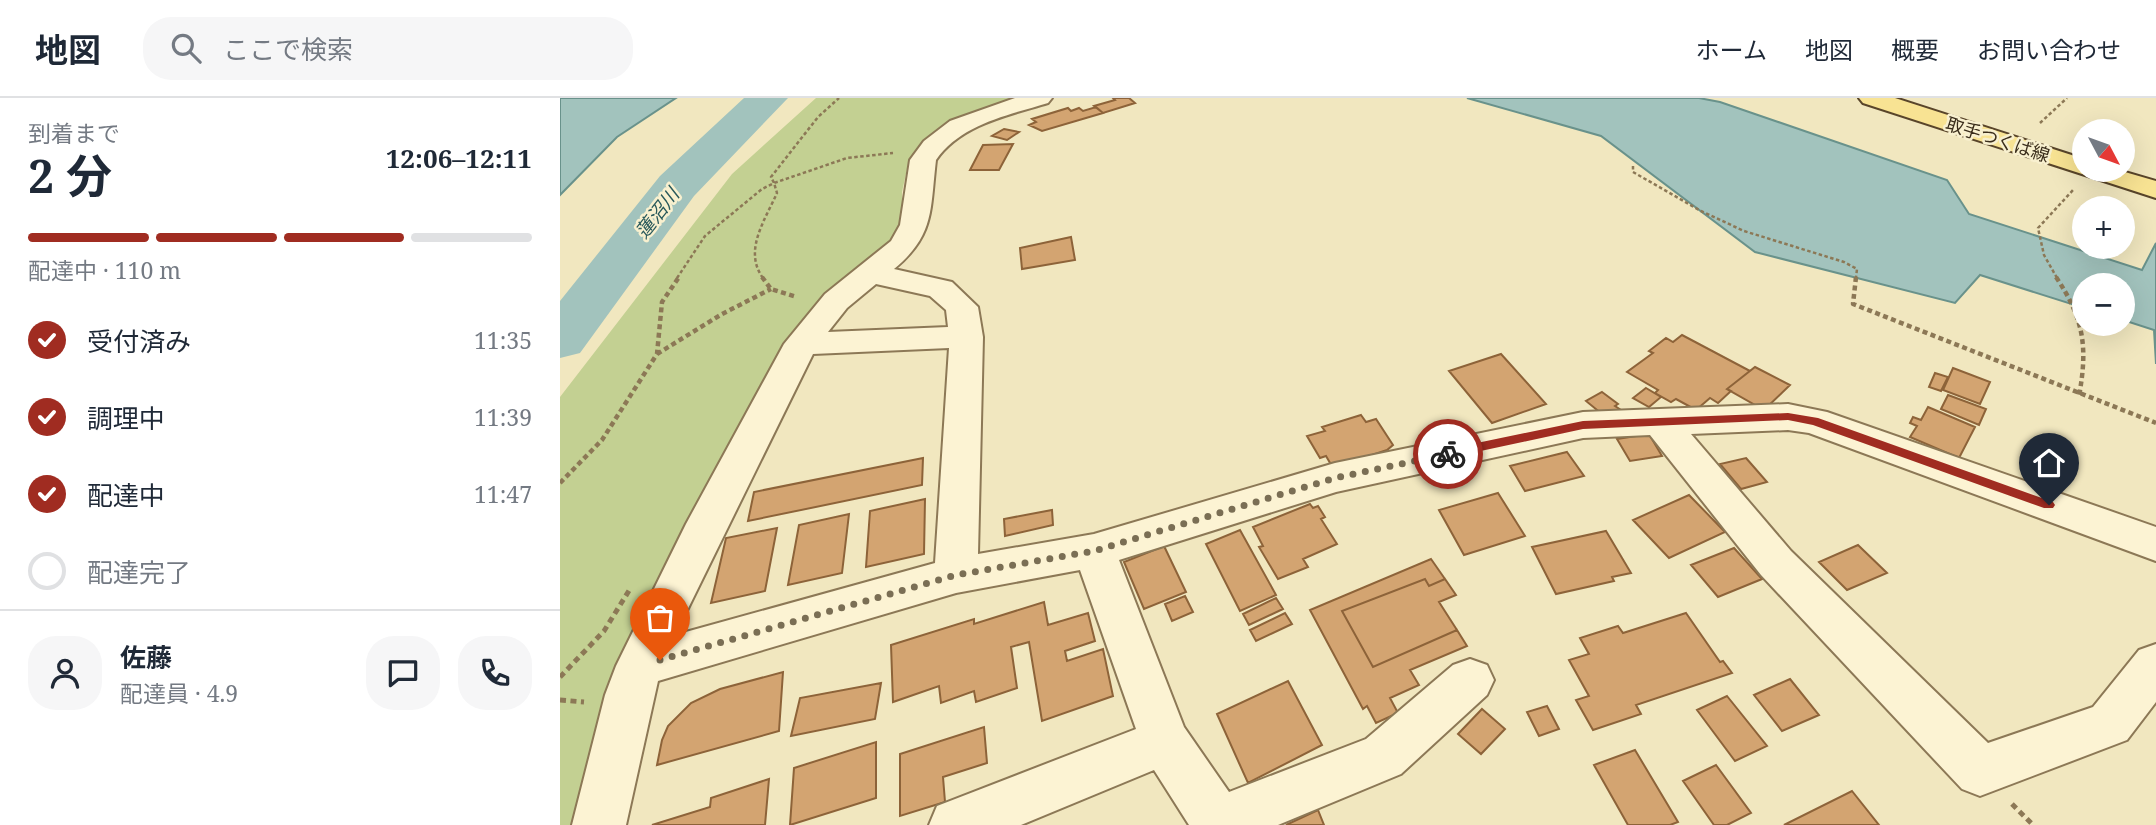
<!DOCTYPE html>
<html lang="ja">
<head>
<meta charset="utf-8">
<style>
	body { margin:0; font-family:"Noto Serif","Noto Sans JP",serif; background:#f6f6f7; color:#1f2937; height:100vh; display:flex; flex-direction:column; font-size:26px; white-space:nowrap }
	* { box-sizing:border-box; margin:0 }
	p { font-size:23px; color:#747a83 }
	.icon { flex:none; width:38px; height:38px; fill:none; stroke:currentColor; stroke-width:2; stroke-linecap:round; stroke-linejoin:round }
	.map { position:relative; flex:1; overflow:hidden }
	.side { display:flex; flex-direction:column; background:#fff; width:560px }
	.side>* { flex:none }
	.needle { width:46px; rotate:131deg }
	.controls { position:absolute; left:1512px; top:21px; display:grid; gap:14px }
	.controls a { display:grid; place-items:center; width:63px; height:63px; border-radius:50%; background:#fff; box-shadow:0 7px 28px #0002; font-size:35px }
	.pin { position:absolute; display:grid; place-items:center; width:60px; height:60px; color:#fff; margin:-72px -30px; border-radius:50% 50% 50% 0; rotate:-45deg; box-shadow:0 0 7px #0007 }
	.pin .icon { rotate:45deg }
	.courier { position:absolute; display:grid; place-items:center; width:70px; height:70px; margin:-35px; border:5px solid #a02c21; border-radius:50%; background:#fff; color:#222; box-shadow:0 2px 9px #0007 }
	.headline em { font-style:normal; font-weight:700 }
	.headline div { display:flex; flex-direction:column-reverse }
	.headline { display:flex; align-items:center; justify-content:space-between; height:119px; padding:0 28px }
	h1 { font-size:46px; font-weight:700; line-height:52px }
	.bar { display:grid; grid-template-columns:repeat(4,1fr); gap:10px 7px; align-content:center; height:84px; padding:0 28px }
	.bar i { height:9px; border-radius:5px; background:#e0e1e3 }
	.bar .current { background:#a02c21 }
	.bar p { grid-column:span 4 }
	.line { display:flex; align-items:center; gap:18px; padding:0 28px; border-top:2px solid #e0e1e3 }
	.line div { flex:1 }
	.round { display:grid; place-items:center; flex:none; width:74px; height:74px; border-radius:28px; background:#f6f6f7 }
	ol { padding:0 28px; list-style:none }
	li { display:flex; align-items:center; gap:21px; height:77px }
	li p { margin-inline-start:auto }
	li .icon { padding:7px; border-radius:50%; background:#a02c21; color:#fff; stroke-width:4 }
	li:last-child { color:#747a83 }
	li i { width:38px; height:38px; border:4px solid #e0e1e3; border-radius:50% }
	header { display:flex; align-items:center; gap:42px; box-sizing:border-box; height:98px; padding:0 35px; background:#fff; border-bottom:2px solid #e0e1e3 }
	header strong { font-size:33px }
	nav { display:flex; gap:38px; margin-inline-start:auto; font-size:24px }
	.search { width:490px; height:63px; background:#f6f6f7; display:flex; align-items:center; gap:18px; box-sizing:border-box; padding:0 24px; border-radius:28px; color:#747a83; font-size:26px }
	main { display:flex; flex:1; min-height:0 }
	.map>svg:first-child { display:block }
	.green { fill:#c3d092 }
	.water { fill:#a2c3bd; stroke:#69928b; stroke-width:2 }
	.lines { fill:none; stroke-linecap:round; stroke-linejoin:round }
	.river { fill:#a2c3bd; fill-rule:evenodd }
	.building { fill:#d3a471; stroke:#8d6339; stroke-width:2 }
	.street-casing { stroke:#8c7856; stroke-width:4 }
	.primary-casing { stroke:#59452a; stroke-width:4 }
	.path-far2 { stroke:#8c7856; stroke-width:2.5; stroke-dasharray:3.5 2.5; stroke-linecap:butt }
	.path-far1 { stroke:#8c7856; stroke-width:4.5; stroke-dasharray:5 3.5; stroke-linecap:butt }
	.path { stroke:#8c7856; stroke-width:5; stroke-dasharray:6 4.5; stroke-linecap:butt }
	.street { fill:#fcf3d3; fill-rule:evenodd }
	.primary { fill:#f8e393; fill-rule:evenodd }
	.route { fill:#a02c21 }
	.done { stroke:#7a6e54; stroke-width:7; stroke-dasharray:0 12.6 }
	.labels { text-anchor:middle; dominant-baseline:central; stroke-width:5; stroke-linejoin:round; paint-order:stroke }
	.far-street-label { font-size:18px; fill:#3a2d1b; stroke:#f8f0cf }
	.far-water-label { font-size:19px; font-style:italic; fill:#29595b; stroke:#f8f0cf }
</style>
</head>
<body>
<header>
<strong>地図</strong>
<div class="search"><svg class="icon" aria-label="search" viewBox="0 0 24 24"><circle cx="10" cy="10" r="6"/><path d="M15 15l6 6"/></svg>ここで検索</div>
<nav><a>ホーム</a><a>地図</a><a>概要</a><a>お問い合わせ</a></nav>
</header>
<main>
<section class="side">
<div class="headline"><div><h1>2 分</h1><p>到着まで</p></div><em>12:06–12:11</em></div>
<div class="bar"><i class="current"></i><i class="current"></i><i class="current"></i><i></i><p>配達中 · 110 m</p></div>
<ol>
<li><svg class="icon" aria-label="check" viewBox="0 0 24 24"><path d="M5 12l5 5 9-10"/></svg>受付済み<p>11:35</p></li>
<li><svg class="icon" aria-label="check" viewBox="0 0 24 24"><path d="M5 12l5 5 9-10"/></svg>調理中<p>11:39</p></li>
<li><svg class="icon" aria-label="check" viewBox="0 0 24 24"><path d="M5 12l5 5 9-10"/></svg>配達中<p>11:47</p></li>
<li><i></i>配達完了</li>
</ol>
<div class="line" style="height:126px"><a class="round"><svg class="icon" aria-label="person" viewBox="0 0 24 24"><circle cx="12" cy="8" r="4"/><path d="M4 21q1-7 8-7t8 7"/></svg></a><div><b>佐藤</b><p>配達員 · 4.9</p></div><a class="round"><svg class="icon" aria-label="chat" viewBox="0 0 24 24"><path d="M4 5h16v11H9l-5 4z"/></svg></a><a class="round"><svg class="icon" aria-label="phone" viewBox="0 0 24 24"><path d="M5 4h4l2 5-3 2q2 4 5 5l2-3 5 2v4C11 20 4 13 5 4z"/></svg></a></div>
</section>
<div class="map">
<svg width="1596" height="727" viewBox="0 0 1596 727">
	<rect width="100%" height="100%" fill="#f1e7bf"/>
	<!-- green -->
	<path class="green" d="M256,0H462L378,33L364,42L349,62L342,94V126L328,150L268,198L15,727H0V299L172,76Z"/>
	<!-- water -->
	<path class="water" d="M0,0H116L57,39L0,97Z
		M907,0H1139L1160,4L1387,82L1409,116L1582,172L1596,145V266L1594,232L1563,222V187H1524V210L1420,177L1395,205L1195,154L1041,38Z"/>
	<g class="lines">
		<!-- river -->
		<path class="river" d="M184,0H228L134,98L20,255L0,260V203L100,78Z"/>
	</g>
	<!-- building -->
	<path class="building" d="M553,0H569L575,5L543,15L534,8L555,2Z
		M536,9L543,15L482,33L469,27L476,24L472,21L508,10L511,13L519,10L523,13Z
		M444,31L459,34L447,42L432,38Z
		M453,46L439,72H410L423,47Z
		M511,139L515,162L462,171L460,150Z
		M1122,237L1190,273L1167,291L1171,293L1158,305L1150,300L1136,312L1116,301L1111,304L1095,295L1098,292L1067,274L1093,255L1089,253L1106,240L1113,244Z
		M941,256L986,306L932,325L889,273Z
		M1195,269L1230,287L1204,312L1167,291Z
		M1393,270L1430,284L1420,306L1383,292Z
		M1375,275L1388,279L1381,293L1369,289Z
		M1086,290L1101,299L1089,309L1073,300Z
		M1042,294L1058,306L1055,308L1067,316H1042L1026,303Z
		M1388,297L1426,311L1419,327L1381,311Z
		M1368,309L1415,329L1399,360L1350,339L1357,328L1350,325L1353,319L1361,322Z
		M801,317L806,324L816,321L833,347L827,352L773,370L766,358L760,360L747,338L765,333L762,329Z
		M1089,336L1102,358L1070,363L1057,341Z
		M1007,354L1024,378L965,393L950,368Z
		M363,360L362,387L188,423L194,394Z
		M1186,360L1207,384L1181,391L1160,366Z
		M938,395L965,438L904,457L879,412Z
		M1129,397L1165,434L1109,460L1073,422Z
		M365,401L364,456L306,469L310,413Z
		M750,406L753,410L758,408L765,419L761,421L777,446L743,461L748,469L718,481L699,449L703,448L693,429Z
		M492,412L493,427L445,438L444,421Z
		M289,416L282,475L228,487L239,427Z
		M217,430L205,493L151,505L166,440Z
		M680,432L716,497L680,513L646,446Z
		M1046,433L1071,475L1052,479L1054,483L996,496L972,449Z
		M1298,447L1327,475L1287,492L1259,464Z
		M604,448L626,494L584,511L564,464Z
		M1174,450L1202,481L1158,499L1131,467Z
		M871,461L885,481L869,488L865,481L782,513L813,569L897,532L907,548L850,572L859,587L830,600L838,615L816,625L807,608L803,611L750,512Z
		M865,481L869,488L885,481L896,497L879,504L897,532L813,569L782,513Z
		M625,498L633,514L612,523L605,506Z
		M716,500L723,511L689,527L683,516Z
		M484,504L488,527L528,515L535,543L505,553L507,563L543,551L553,598L482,623L469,544L451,549L457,590L416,604L414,593L381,605L379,588L333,604L331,547L414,521V526Z
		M725,515L732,526L696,543L690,532Z
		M1126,515L1160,564L1163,563L1172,575L1076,607L1081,616L1033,632L1016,602L1029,598L1009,562L1029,556L1020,540L1058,528L1063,535Z
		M223,574L219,633L97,667L102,642L108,628L131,605L160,591Z
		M1230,581L1259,617L1222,633L1194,597Z
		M728,583L762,647L688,685L657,616Z
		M321,585L315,621L231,638L240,600Z
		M1167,598L1207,648L1175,663L1137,612Z
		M987,608L999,631L979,638L967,614Z
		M922,611L945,631L921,656L898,636Z
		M424,629L427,665L383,679L385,704L340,718V656Z
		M316,644V700L230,727L234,670Z
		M1075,652L1118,724L1110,727H1068L1034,667Z
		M1156,667L1191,715L1167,727H1154L1123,683Z
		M209,681L205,727H92L150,709L151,700Z
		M1292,693L1319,727H1224Z
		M758,712L764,727H726Z"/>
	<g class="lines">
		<defs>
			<path id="street" d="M455,0H492L488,5C449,17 401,26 376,62C370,112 375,137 334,171L392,184L418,209L423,239L418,456L534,436L775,365L1023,314L1228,306L1267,314L1596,429V463L1249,335L1228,332L1131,336L1231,453L1428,645L1533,609L1579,552L1596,546V604L1567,642L1420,698L1402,691L1201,477L1090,337L1023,340L776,394L559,462L624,629L669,694L806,641L893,567L910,561L927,567L934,582L927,597L841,676L718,727H629L594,672L461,727H369L377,708L576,631L520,472L396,495L98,583L66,727H12L45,597L56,568L126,426L224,246L265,196L331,143L340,127L350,62L364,43L390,23ZM316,186L370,198L386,212L388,229L268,234L287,210ZM389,250L375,465L115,537L253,256Z"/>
			<path id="primary" d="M1299,0H1335L1524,61V72H1558L1596,83V100L1303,5Z"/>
		</defs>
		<!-- street casing -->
		<use href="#street" class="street-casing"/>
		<!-- primary casing -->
		<use href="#primary" class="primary-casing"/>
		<!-- path-far2 -->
		<path class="path-far2" d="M1480,25L1507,0
			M1073,68V74L1141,113L1184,133L1284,164L1297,171L1296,180
			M117,180L145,138L202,91L214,85L211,79L258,19L279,0
			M203,180C183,153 205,122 217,95L214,85L287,60L333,55
			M1497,180L1484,157L1478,130L1514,91"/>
		<!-- path-far1 -->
		<path class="path-far1" d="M202,179L211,191L237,199
			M1296,179L1293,206L1596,325
			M1496,179C1524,221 1528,249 1519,298
			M97,256L162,216L211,191
			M0,385L42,342L97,256L102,204L119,179"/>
		<!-- path -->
		<path class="path" d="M0,579L44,533L70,491
			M0,602L24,604
			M1452,706L1473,727"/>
		<!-- street -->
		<use href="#street" class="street"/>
		<!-- primary -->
		<use href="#primary" class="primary"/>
	</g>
	<!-- route -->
	<path class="route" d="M1228,315L1258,320L1493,404L1495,407L1493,410H1484L1253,327L1228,322L1023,331L888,360L883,356L888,351L1023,323Z"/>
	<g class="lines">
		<!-- done -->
		<path class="done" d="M100,562L396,477L534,453L775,380L888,356"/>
	</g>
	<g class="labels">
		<!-- far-street labels -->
		<g class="far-street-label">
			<text transform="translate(1438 41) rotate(18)">取手つくば線</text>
		</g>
		<!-- far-water labels -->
		<g class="far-water-label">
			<text transform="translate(97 115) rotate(-52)">蓮沼川</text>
		</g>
	</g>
</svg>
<div class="controls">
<a><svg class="needle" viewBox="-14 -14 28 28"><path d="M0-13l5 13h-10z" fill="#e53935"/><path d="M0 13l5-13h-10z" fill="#747a83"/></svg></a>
<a>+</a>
<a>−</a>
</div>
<div class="pin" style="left:100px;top:562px;background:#ea580c"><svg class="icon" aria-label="bag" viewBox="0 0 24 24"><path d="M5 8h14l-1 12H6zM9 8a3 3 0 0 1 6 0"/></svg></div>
<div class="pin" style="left:1489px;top:407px;background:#1f2937"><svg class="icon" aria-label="home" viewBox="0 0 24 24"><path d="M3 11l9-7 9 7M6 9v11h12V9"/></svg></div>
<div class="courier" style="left:888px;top:356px"><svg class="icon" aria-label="bike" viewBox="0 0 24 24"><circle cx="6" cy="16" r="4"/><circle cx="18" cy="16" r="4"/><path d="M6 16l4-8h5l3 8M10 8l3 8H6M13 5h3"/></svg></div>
</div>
</main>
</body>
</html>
